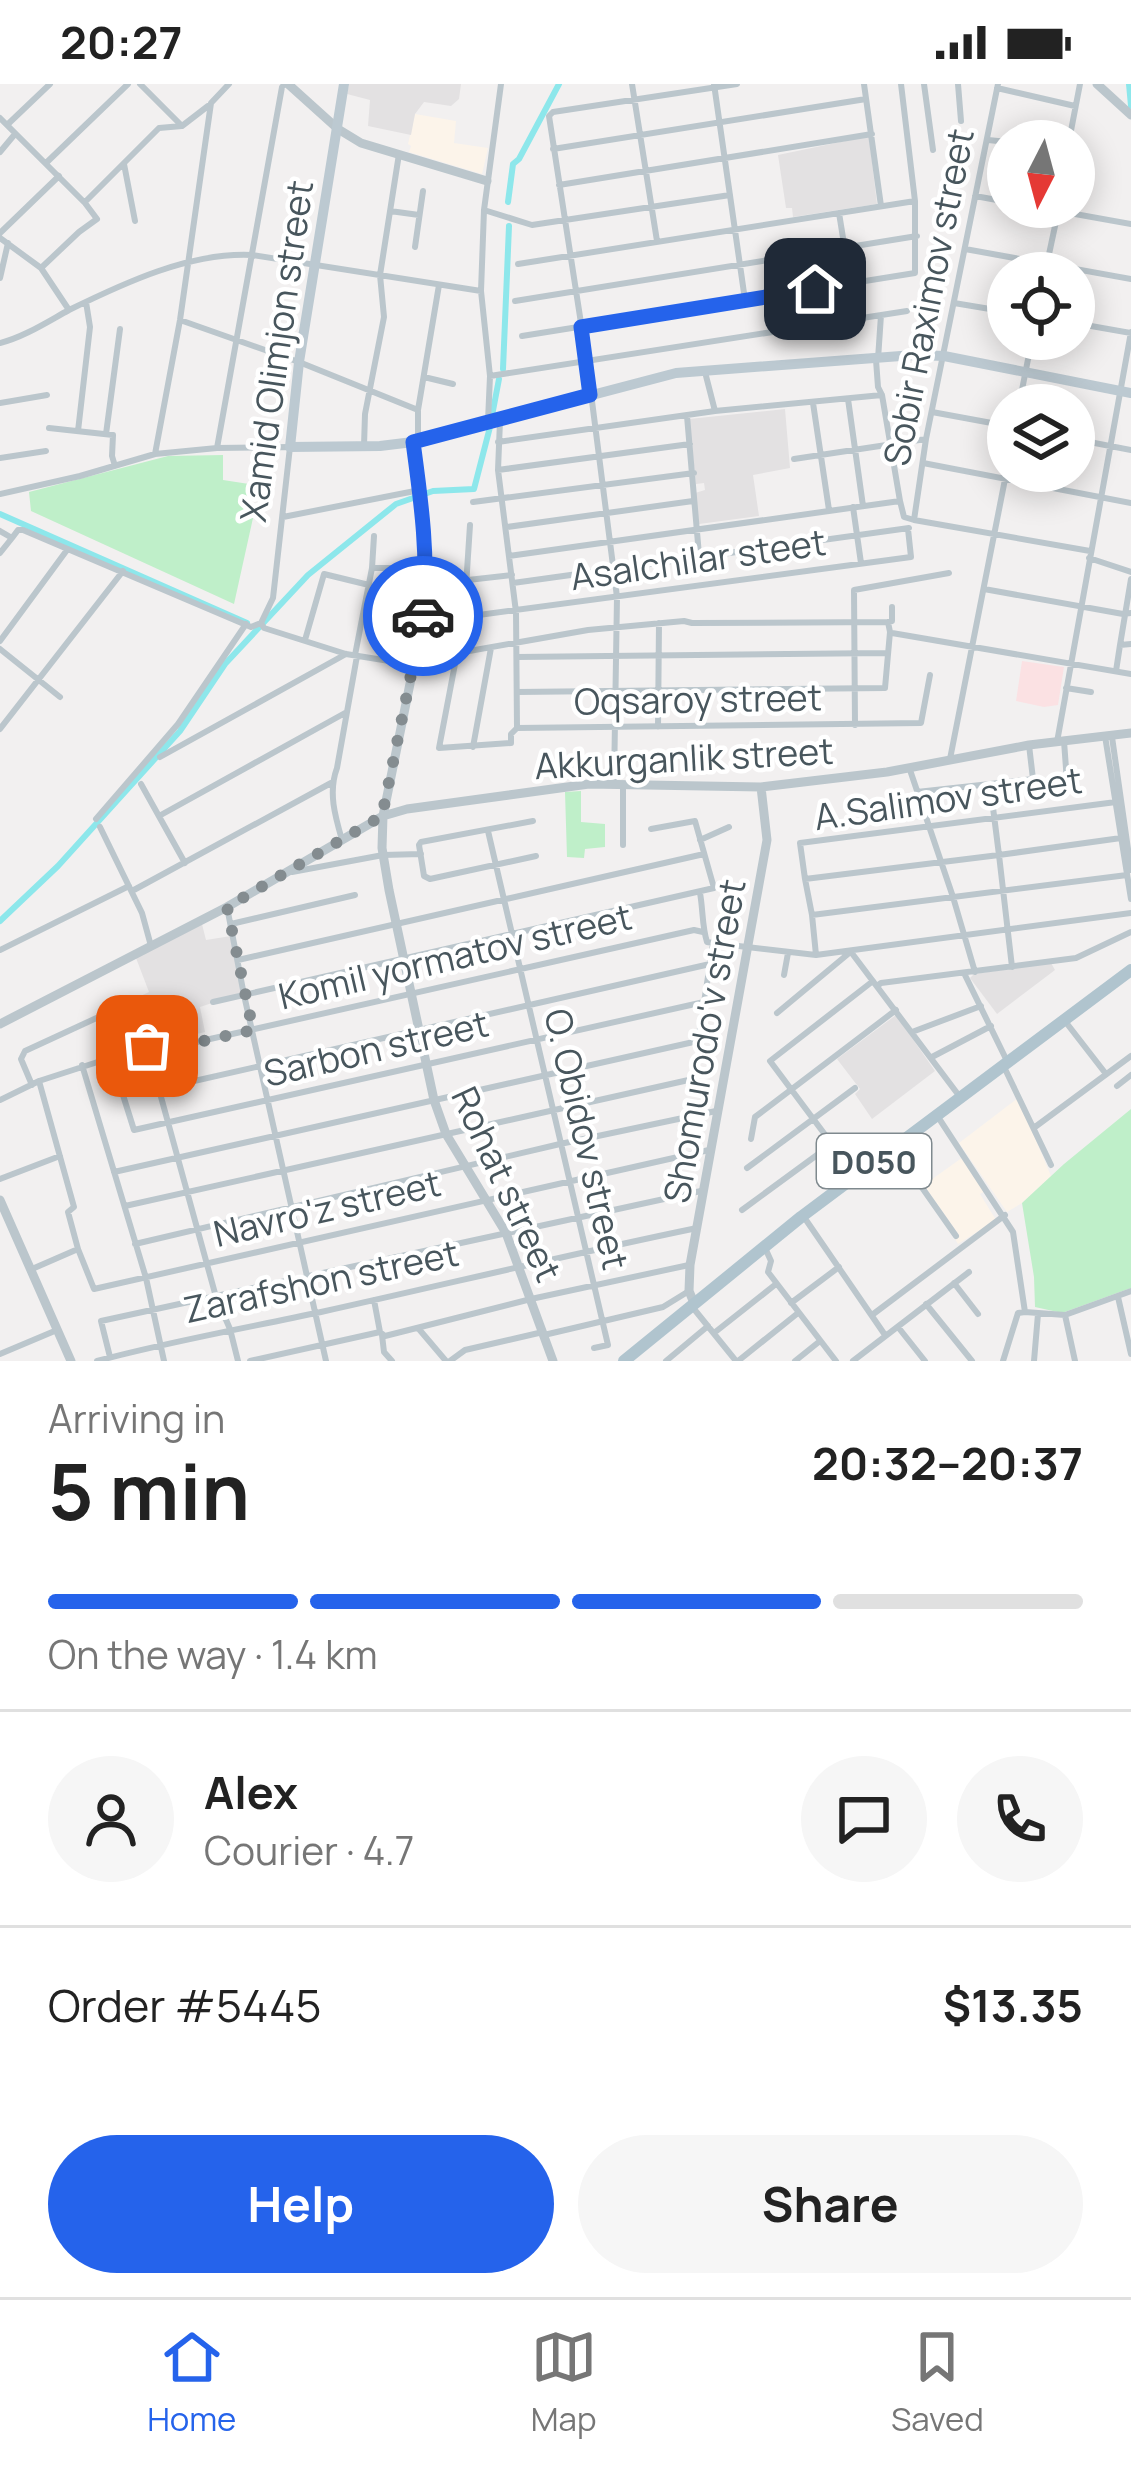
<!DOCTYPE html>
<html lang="en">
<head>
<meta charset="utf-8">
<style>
	body { margin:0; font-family:Manrope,sans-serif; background:#f6f6f6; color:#222; height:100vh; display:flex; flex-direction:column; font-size:45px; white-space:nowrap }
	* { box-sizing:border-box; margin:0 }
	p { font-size:39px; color:#767676 }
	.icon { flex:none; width:66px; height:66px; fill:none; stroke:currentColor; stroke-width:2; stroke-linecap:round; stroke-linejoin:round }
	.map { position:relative; height:1277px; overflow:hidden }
	.drawer { display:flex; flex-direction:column; background:#fff; flex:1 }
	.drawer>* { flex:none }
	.needle { width:78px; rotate:186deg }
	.controls { position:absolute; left:987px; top:36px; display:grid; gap:24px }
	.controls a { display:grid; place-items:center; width:108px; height:108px; border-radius:50%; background:#fff; box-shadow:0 6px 30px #0003; font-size:60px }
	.pin { position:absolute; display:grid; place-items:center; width:102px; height:102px; color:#fff; margin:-51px; border-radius:24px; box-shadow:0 6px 18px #0006 }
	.courier { position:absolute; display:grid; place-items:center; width:120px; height:120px; margin:-60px; border:9px solid #2563eb; border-radius:50%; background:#fff; color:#222; box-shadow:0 3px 15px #0007 }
	.headline em { font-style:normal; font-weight:700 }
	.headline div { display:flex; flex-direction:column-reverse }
	.headline { display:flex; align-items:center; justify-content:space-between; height:204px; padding:0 48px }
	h1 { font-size:78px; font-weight:700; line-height:90px }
	.bar { display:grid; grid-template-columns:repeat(4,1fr); gap:18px 12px; align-content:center; height:144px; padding:0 48px }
	.bar i { height:15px; border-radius:9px; background:#e0e0e0 }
	.bar .on { background:#2563eb }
	.bar p { grid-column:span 4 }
	.line { display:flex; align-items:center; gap:30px; padding:0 48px; border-top:3px solid #e0e0e0 }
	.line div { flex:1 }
	.round { display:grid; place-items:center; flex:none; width:126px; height:126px; border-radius:63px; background:#f6f6f6 }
	.primary-button { display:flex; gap:24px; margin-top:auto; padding:24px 48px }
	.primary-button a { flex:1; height:138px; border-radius:72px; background:#2563eb; color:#fff; font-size:48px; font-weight:700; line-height:138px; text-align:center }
	.primary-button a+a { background:#f6f6f6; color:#222 }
	.status { display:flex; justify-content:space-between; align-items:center; height:84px; padding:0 60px; background:#fff; direction:ltr }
	.status svg { height:33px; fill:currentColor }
	.tabs { display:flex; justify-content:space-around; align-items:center; height:168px; border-top:3px solid #e0e0e0; background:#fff; font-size:33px; color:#767676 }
	.tabs a { display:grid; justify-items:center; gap:6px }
	.tabs .on { color:#2563eb }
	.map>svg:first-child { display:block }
	.commercial { fill:#fcf4ea }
	.education { fill:#e3e1e2 }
	.medical { fill:#fbe1e3 }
	.green { fill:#bfefc9 }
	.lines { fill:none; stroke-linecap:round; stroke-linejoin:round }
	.canal { stroke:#8de7eb; stroke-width:6 }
	.minor { stroke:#bbc6cc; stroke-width:6 }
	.tertiary { stroke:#bbc6cc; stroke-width:9 }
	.secondary { stroke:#bcc9d1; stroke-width:10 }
	.primary { stroke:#b0c4ce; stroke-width:12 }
	.done { stroke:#848c90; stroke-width:12; stroke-dasharray:0 21.6 }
	.route { stroke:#2563eb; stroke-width:15 }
	.labels { text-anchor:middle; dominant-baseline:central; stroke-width:9; stroke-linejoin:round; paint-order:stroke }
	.shield { fill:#fff; stroke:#7f898e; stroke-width:3 }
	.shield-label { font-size:33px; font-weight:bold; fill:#48565d }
	.street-label { font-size:36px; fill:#48565d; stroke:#fff }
</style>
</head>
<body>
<div class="status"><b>20:27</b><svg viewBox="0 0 49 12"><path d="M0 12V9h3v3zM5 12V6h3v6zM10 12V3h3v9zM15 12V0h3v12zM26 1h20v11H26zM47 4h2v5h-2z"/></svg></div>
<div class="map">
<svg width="1131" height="1277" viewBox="0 0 1131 1277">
	<rect width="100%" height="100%" fill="#f2f0f0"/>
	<!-- commercial -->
	<path class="commercial" d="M415,30L456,37L454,59L488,64L482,90L409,68L411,62L408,60Z
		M1018,1014L1051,1092L1022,1119L1007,1128L959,1059Z
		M963,1073L985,1107L980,1110L996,1136L958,1160L955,1155L959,1151L924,1101Z"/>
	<!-- education -->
	<path class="education" d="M349,0H461L459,15L451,22L424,18L415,30L411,51L368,42L370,16L347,10Z
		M869,52L877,120L793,133L792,124H786L778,71Z
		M785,325L790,384L753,391L759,432L699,440L695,409L705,406L704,399L696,400L689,335Z
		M202,840L206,856L231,852L242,909L200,923L205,948L150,961L130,917L149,908L136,874Z
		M1051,879L1055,886L997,930L970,894L974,890Z
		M896,931L935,987L872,1035L855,1010L860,1005L837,975Z"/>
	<!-- medical -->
	<path class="medical" d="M1022,577L1064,583L1058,621L1044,623L1016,617Z"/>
	<!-- green -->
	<path class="green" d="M223,371V396L249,400L244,432L253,434L234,520L31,427L29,408L168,372Z
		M581,707V738L605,740V763L585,765L584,774L567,773L565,708Z
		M1131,1025V1204L1062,1229L1035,1223L1034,1193L1022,1119L1064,1080Z"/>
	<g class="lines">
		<!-- canal -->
		<path class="canal" d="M1129,0L1131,22
			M508,118L513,80L519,75L559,0
			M503,285L509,142
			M491,337L499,295
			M0,430L247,539
			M0,837L58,782L180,647L225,580L308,491L396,420L433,407L474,405L490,343"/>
		<!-- minor -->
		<path class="minor" d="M140,0L180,40
			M632,0L657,157
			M714,0L745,216
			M864,0L881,122
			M924,0L933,66
			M958,0L961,37
			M997,4L1075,22
			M0,34L85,119L97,135L79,148L41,184
			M7,41L50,0
			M988,56L1008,58
			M1069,57L1080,0
			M553,65L866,15
			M0,68L15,50
			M46,79L128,0
			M124,80L135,137
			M559,101L872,50
			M975,112L1008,118
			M85,118L159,44L182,42L208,22
			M1036,123L1131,140
			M484,126L532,141L730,111
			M390,127L419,131
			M839,129L856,234
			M0,149L59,92
			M0,154L41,184L69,226
			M415,163L423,107
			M965,165L1131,195
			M518,180L915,117
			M1045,189L1058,128
			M0,194L8,159
			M515,217L917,152
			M954,219L1008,228
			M180,236L299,278L418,326
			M1074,239L1131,249
			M522,252L915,189V117L901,0
			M0,259C24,253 47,238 69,226C124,199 190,168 252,171L481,207
			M878,275L881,231
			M876,276L878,303L882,311L900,417L904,433L914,436
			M705,288L715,327
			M490,292L907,227
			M424,293L453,300
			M848,315L863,422
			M0,319L47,311
			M813,319L829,426
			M1019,321L1032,255
			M932,328L1008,342
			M687,332L699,471
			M488,337L490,292L481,207L484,126L501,0
			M500,337L498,386L516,528L517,644
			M49,344L113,351L112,372L115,382
			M78,347L90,243L86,218
			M106,350L120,245
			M1074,355L1131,366
			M418,357V326L439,201
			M498,358L715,327L882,311
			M364,362L365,330L384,233L380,191L399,70
			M217,364L282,3L285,0
			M155,370L180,236L211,19L229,0
			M0,374L46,367
			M794,375L926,355
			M923,379L1131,419
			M498,386L690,360
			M0,410L80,392L155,370L217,364L290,363L273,514L261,539
			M473,418L694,389
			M853,423L861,479
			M283,433L420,406
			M914,436L926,355L998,0
			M914,436L1090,467
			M470,441L464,533L439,664L511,659V650L517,644L921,639L930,591
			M507,443L693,417
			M0,447L12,454L18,446H23L251,543L261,539
			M374,452L372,484H426
			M0,469L12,454
			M509,472L900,417
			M1089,474L1131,488
			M1131,495L1120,561L1131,560
			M468,496L512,491
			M513,499L909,444
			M984,505L1123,530L1131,529
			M464,533L911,473L908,445
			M261,539L264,544L346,570L414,581
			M892,549L1131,590
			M305,556L324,490L369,501
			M0,557L67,466
			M0,565L60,613
			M458,569L588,546L684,537L692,539L888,538
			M355,571L372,484
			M517,573L887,569
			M414,582L455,576
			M1116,587L1120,561
			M1066,604L1091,608
			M517,608L885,604L890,548L888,538L892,537V523
			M855,641L854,506L949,489
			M658,643L659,539
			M0,645L123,487
			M1105,652L1131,815
			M1112,653L1131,786
			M1064,657L1067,698
			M1057,658L1131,248
			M1029,661L1033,695L990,700L999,771L1121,754
			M473,663L491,564
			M160,673L346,570
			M950,675L1008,380
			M910,686L953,813L975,888
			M141,700L185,779
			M614,700L617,513L587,278L549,32L553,28L737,0
			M623,700V761
			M917,708L990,700
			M159,732L345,629
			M96,735L178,640L246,540
			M533,737L421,758L419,761L424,792L430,795L536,772
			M100,743L142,829L151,862
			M488,747L608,1261L594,1264
			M342,756C335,732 328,708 337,684L357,572
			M700,756L729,743
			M292,788L383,771L421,770
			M805,795L812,831L1127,791
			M132,807L331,699
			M700,809C703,825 702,843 707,858L713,859
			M227,823L244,911L326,1277
			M812,831L816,871L1131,829
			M231,840L355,811
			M0,866L129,802
			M851,868L960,1013
			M238,876L704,770
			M1012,883L999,771L805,795L800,759L1116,718
			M964,889L1007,977
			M784,891L788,869
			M877,902L881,899L1076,874L1131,848
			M213,918L714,804L695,737L651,745
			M777,929L848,870
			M1068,941L1106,990
			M912,948L981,922
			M148,969L694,846L703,848
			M111,973L134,1046L704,918
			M932,973L991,942
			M82,981L146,1194L164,1277
			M1006,987L1051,1081
			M39,997L74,1123L68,1128L78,1165L94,1205L709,1066
			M32,1001L21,975L25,967L129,919L147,962L216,1213L230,1245L238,1277
			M1117,1002L1131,991
			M159,1005L710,880L713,859L816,871
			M0,1016L39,997L147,962
			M940,1036L1013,1148L1025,1228
			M1035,1043L1131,972
			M751,1055L755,1033L896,926
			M897,1068L956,1152
			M869,1081L849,1054L843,1053L832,1060L770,977L873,897
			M747,1084L855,1004
			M114,1088L698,957L710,880
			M0,1095L60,1072
			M125,1122L693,995
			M742,1126L832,1060
			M806,1136L885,1251
			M135,1160L560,1060L716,1027
			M766,1166L771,1177L768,1188L836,1277
			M32,1185L78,1165
			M954,1199L978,1230
			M1118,1213L1131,1270
			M374,1216L380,1248
			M791,1219L839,1183
			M926,1220L972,1277
			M694,1225L736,1277
			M1025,1228L1065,1231L1131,1207
			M872,1231L1005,1131
			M1065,1231L1075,1277
			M898,1243L925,1277
			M418,1244L446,1277
			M714,1249L776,1200
			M382,1251L384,1268L392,1277
			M544,1251L663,1223L689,1207
			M0,1270L57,1246
			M110,1273L101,1237L701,1107
			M97,1277C171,1257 246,1244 321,1228C447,1200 571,1170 697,1144
			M250,1277L380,1248L385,1252L531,1215L689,1181
			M450,1277L465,1266L543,1248
			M666,1277L708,1242
			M738,1277L798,1229
			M795,1277L820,1257
			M853,1277L969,1188
			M1003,1277L1018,1229L1025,1228
			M1034,1277L1038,1230"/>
		<!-- tertiary -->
		<path class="tertiary" d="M288,0L338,45L361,59L487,97
			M1097,0L1131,31
			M413,358L424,431L427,497L423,536L383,732L382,764L389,806L434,1016L446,1050L506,1149L553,1277
			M0,940L227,823L383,732L407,725L589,700L761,703L887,688L1029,661L1131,649
			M0,1116L71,1277
			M694,1219L689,1207L690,1181L767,756L761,703"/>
		<!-- secondary -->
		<path class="secondary" d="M344,0L299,278L290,363L380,362L413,358L676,289L914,271L944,272L1131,309"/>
		<!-- primary -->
		<path class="primary" d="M624,1277L801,1133L1131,886"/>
	</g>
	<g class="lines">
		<!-- done -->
		<path class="done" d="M147,962L148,969L253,946L227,823L382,732L423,532"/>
		<!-- route -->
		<path class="route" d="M423,532C429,473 421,417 413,358L590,311L581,243L815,205"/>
	</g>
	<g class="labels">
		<!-- shield labels -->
		<rect class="shield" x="817" y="1050" width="114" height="54" rx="9"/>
		<g class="shield-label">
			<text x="874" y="1077">D050</text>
		</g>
		<!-- street labels -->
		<g class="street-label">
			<text transform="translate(928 213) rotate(-79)">Sobir Raximov street</text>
			<text transform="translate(276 267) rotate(-82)">Xamid Olimjon street</text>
			<text transform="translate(698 475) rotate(-8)">Asalchilar steet</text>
			<text transform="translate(698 615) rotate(-1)">Oqsaroy street</text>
			<text transform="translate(684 674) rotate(-3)">Akkurganlik street</text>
			<text transform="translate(948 714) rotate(-8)">A.Salimov street</text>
			<text transform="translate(455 872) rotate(-13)">Komil yormatov street</text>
			<text transform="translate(704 957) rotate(-80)">Shomurodo'v street</text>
			<text transform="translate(376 964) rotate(-13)">Sarbon street</text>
			<text transform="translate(587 1055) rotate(77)">O. Obidov street</text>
			<text transform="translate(507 1100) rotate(65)">Rohat street</text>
			<text transform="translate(327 1124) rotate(-13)">Navro'z street</text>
			<text transform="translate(321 1197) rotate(-12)">Zarafshon street</text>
		</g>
	</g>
</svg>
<div class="controls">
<a><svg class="needle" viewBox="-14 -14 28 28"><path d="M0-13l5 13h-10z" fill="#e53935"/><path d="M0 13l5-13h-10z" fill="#767676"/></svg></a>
<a><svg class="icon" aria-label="locate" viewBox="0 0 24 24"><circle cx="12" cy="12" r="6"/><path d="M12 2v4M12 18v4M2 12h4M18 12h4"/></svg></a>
<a><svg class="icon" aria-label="layers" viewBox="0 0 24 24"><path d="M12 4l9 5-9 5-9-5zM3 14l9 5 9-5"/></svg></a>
</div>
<div class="pin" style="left:147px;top:962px;background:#ea580c"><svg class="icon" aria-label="bag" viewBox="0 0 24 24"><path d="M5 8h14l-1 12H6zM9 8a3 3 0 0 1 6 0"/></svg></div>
<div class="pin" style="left:815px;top:205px;background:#1f2937"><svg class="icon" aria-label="home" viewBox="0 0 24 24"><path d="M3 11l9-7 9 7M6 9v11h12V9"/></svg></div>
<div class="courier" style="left:423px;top:532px"><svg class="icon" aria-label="car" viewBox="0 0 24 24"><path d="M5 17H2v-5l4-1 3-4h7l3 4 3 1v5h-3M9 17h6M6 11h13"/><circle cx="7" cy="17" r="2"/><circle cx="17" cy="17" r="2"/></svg></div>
</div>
<section class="drawer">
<div class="headline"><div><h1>5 min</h1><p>Arriving in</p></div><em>20:32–20:37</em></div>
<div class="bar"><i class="on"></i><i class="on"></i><i class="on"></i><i></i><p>On the way · 1.4 km</p></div>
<div class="line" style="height:216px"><a class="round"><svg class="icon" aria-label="person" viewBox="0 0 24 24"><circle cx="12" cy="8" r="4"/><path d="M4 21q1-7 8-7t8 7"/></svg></a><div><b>Alex</b><p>Courier · 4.7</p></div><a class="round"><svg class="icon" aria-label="chat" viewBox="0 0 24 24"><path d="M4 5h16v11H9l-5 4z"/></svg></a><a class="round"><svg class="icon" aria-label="phone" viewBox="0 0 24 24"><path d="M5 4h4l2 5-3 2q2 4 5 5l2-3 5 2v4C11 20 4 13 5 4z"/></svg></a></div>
<div class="line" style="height:156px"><div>Order #5445</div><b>$13.35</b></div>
<div class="primary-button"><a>Help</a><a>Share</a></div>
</section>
<nav class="tabs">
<a class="on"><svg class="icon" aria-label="home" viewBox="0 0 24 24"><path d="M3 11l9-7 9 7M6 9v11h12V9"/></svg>Home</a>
<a><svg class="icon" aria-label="map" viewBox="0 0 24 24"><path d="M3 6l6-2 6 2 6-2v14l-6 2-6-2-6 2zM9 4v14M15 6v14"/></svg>Map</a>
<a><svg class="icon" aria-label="saved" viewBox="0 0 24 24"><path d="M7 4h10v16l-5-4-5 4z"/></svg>Saved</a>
</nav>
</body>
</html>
